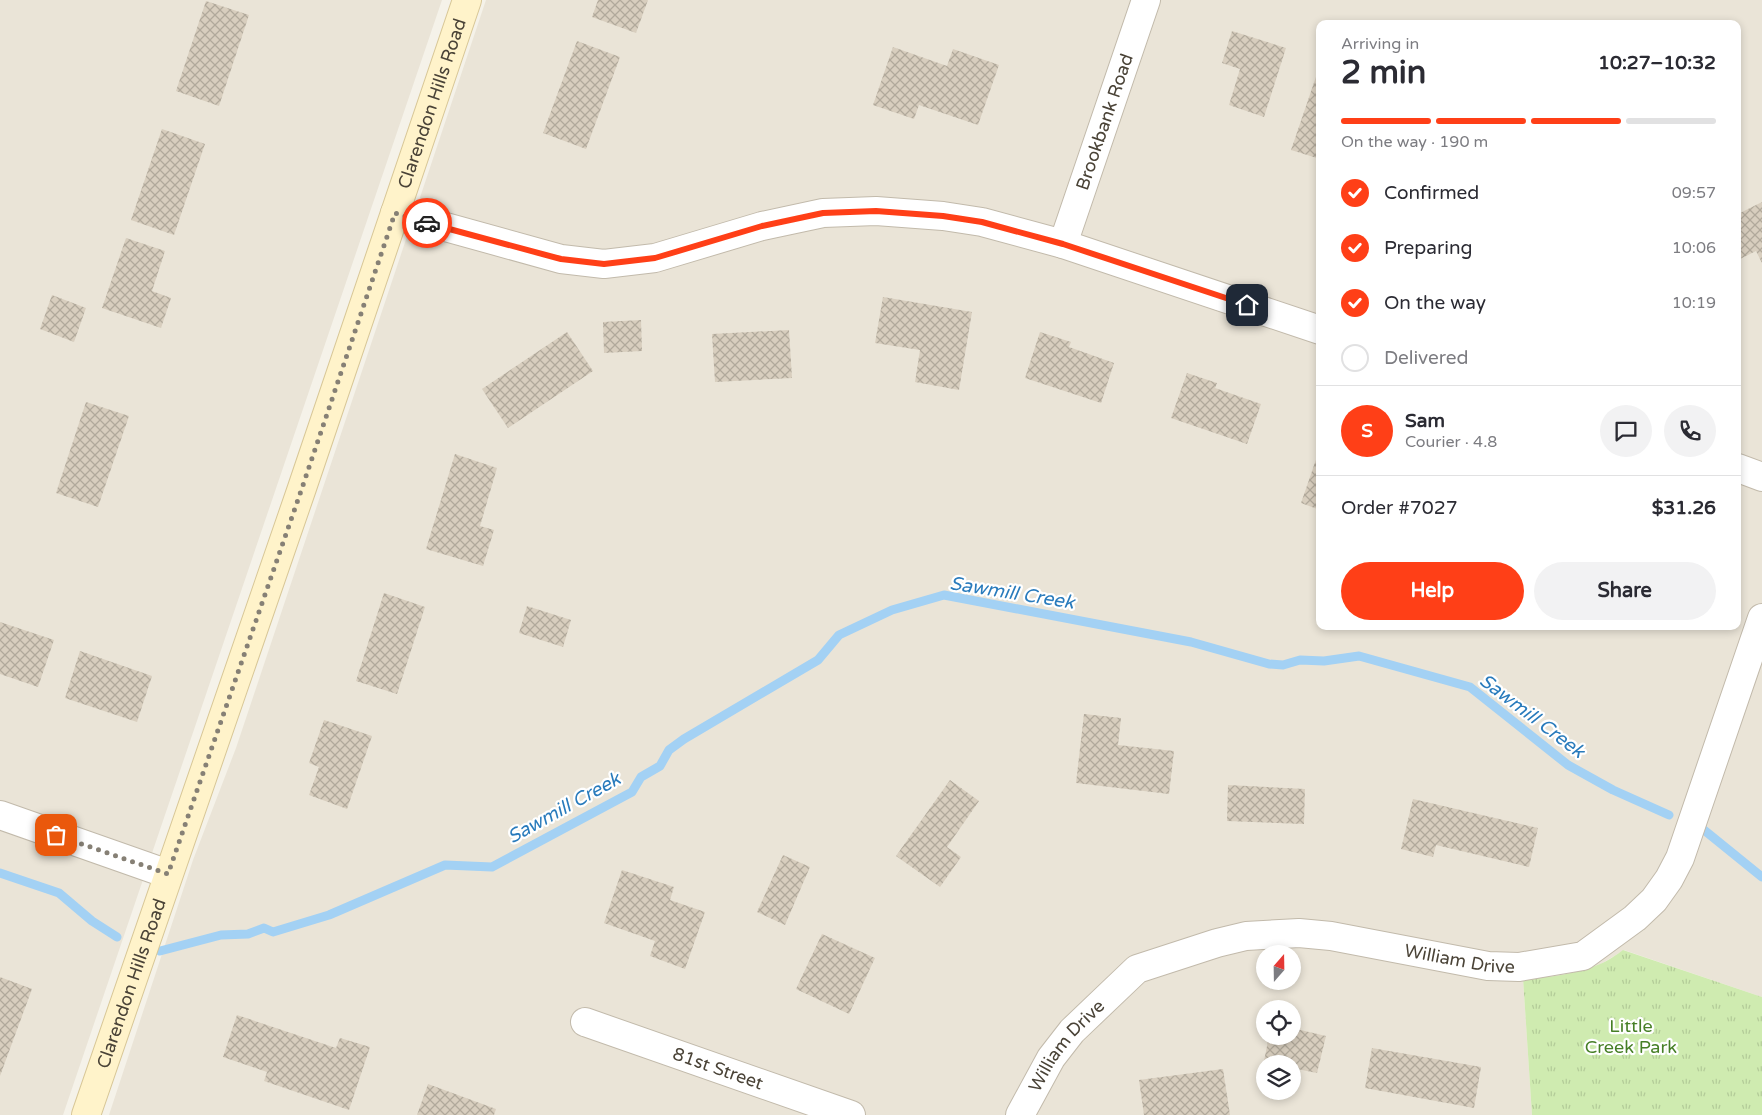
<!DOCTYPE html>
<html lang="en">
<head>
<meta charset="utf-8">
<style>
	body { margin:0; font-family:"Varela Round",sans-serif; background:#f2f2f3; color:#2b2b33; height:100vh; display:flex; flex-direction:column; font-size:19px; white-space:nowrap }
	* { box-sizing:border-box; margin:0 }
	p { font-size:16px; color:#7c7c81 }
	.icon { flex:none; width:28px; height:28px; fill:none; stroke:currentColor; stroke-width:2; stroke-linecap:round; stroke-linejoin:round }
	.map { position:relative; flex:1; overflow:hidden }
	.panel { position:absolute; left:1316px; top:20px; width:425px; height:610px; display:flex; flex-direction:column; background:#fff; border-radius:10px; box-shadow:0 2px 8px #0003 }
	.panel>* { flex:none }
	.needle { width:32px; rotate:20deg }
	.controls { position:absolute; left:1256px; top:945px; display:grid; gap:10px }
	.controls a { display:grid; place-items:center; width:45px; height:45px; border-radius:50%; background:#fff; box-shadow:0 2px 8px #0003; font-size:25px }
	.pin { position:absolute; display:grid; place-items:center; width:42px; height:42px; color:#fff; margin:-21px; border-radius:10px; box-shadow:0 2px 8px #0006 }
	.courier { position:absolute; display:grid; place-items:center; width:50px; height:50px; margin:-25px; border:4px solid #ff3f17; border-radius:50%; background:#fff; color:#222; box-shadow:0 1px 6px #0007 }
	.summary em { font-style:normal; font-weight:800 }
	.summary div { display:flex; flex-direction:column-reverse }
	.summary { display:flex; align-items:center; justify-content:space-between; height:85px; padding:0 25px }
	h1 { font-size:32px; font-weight:800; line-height:38px }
	.bar { display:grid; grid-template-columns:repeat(4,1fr); gap:8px 5px; align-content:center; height:60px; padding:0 25px }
	.bar i { height:6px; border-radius:4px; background:#e1e1e2 }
	.bar .active { background:#ff3f17 }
	.bar p { grid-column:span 4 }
	.line { display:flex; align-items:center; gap:12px; padding:0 25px; border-top:1px solid #e1e1e2 }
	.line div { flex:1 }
	.round { display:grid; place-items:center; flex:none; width:52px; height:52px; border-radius:26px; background:#f2f2f3 }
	ol { padding:0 25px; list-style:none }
	li { display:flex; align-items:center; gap:15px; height:55px }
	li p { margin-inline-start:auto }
	li .icon { padding:5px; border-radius:50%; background:#ff3f17; color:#fff; stroke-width:4 }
	li:last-child { color:#7c7c81 }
	li i { width:28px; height:28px; border:2px solid #e1e1e2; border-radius:50% }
	.cta { display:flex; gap:10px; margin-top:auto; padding:10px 25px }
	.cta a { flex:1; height:58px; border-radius:30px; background:#ff3f17; color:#fff; font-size:20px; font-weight:800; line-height:58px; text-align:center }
	.cta a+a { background:#f2f2f3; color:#2b2b33 }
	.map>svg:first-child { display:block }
	.residential { fill:#eae4d7; fill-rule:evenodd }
	.park { fill:url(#park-tufts) }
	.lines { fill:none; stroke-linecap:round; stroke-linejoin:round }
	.stream { stroke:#a3d1f4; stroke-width:9 }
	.building { fill:url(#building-cross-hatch) }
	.street-casing { stroke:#c2baab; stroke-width:30 }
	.secondary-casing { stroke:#d8c797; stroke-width:30 }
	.street { stroke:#fff; stroke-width:28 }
	.secondary { stroke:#fff3ca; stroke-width:28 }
	.done { stroke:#868075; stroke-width:5; stroke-dasharray:0 9 }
	.route { stroke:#ff3f17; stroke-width:6 }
	.labels { text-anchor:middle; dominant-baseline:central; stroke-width:4.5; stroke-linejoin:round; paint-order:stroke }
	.street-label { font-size:18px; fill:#4a4337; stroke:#fff }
	.park-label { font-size:18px; fill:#467f26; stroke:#fff }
	.water-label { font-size:19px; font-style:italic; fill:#297bbc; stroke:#fff }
</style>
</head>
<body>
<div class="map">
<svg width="1762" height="1115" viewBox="0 0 1762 1115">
	<defs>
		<pattern id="park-tufts" width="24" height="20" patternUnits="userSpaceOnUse" patternTransform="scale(1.25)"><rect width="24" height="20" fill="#cfebb0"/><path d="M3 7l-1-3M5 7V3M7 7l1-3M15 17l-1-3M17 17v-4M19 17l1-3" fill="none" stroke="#b3cb98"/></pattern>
		<pattern id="building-cross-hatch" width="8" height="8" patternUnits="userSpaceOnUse" patternTransform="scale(1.25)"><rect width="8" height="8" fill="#d8cebe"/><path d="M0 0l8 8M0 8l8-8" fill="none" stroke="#b1a99b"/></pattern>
	</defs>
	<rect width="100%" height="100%" fill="#f5f2e9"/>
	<!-- residential -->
	<path class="residential" d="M0,0H442L63,1115H0Z
		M486,0H1762V997L1624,950L1601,964L1571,973L1540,978H1523L1532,1115H109L193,860L236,748ZM1320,24H1738V626H1320ZM1265,954H1292V981H1265ZM1265,1009H1292V1036H1265ZM1265,1064H1292V1091H1265Z"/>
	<!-- park -->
	<path class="park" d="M1623,950L1762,997V1115H1532L1523,978C1549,978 1575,974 1600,964C1608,961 1616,955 1623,950Z"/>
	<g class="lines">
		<!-- stream -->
		<path class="stream" d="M1704,830L1762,877
			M0,873L59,893L92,921L117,937
			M160,951L221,935L248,934L264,928L273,932L329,915L445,865L492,867L632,792L641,777L660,766L669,750L684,739L818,660L839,635L892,610L944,595L1191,642L1269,664L1283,665L1300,660L1324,661L1359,656L1470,687L1568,765L1613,790L1669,815"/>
	</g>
	<!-- building -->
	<path class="building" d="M598,0H648L636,33L592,17Z
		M206,1L249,15L219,106L176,91Z
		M1232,31L1286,48L1264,117L1229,105L1240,69L1222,63Z
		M577,41L620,57L586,149L543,133Z
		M893,47L947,66L953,49L999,65L978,125L919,105L914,119L873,105Z
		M1320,65V159L1291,150Z
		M162,129L205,144L174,235L131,220Z
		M1762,202V263L1756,251L1738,260V214Z
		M126,238L165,251L152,291L171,298L161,328L102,308Z
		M52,295L86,308L74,342L40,329Z
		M883,297L972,312L959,390L915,382L920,350L875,343Z
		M641,320L642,351L604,353L603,322Z
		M789,330L792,378L715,382L712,334Z
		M567,332L593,371L508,428L482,389Z
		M1040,332L1071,342L1069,347L1114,363L1101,403L1025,378Z
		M1187,373L1217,383L1215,388L1261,404L1247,444L1171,418Z
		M86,402L129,416L98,507L56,493Z
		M1320,448V510L1301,503Z
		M455,454L497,468L480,526L494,530L483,566L426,549Z
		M384,593L425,607L397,694L356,681Z
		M527,606L571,620L563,647L519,633Z
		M0,622L54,640L38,687L0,674Z
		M80,651L152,676L137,722L65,698Z
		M1084,714L1121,718L1118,745L1174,751L1169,794L1076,783Z
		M324,720L372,736L347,809L309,795L319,767L309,763Z
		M950,780L979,801L947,847L961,857L940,887L896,856Z
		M1228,785L1305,789L1304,824L1227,821Z
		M1413,799L1538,828L1529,867L1436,845L1433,857L1401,849Z
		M783,855L810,867L785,925L757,912Z
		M622,870L674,887L670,900L705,912L685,969L650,956L655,941L604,923Z
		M822,934L875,958L849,1014L796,989Z
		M0,977L32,989L0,1076Z
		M237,1015L336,1048L340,1038L370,1047L349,1110L264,1081L267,1072L223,1057Z
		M1292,1028L1326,1036L1317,1073L1292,1068V1064H1276L1264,1061L1269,1036H1292Z
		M1372,1048L1481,1067L1474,1108L1365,1088Z
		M1223,1069L1230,1115H1144L1139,1080Z
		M428,1084L496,1109L494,1115H417Z"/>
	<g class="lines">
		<defs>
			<g id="street">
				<path d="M395,213L561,259L604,264L655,258L762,226L823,213L876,211L943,216L982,222L1063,244L1320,330"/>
				<path id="s1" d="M1063,244L1146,0"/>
				<path d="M1738,468L1762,477"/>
				<path d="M0,815L168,874"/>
				<path id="s2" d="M585,1022L851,1115"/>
				<path id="s3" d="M1020,1115L1051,1058L1072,1031L1137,969L1217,943L1246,936L1299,933L1331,936L1488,966L1519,967L1583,956L1635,918L1654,900L1669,879L1680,858L1762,618"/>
			</g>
			<g id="secondary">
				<path id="s4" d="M86,1115L302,488L467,0"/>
			</g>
		</defs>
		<!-- street casing -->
		<use href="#street" class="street-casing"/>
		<!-- secondary casing -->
		<use href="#secondary" class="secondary-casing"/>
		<!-- street -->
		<use href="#street" class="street"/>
		<!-- secondary -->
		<use href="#secondary" class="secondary"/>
	</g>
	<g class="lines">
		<!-- done -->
		<path class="done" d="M56,835L168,874L302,488L395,213L427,223"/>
		<!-- route -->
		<path class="route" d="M427,223L561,259L604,264L655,258L762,226L823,213L876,211L943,216L982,222L1063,244L1247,305"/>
	</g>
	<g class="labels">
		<!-- street labels -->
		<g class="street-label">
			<text stroke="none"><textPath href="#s4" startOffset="1069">Clarendon Hills Road</textPath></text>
			<text stroke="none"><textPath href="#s1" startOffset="129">Brookbank Road</textPath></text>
			<text stroke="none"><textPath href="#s3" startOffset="519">William Drive</textPath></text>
			<text stroke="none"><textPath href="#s4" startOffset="139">Clarendon Hills Road</textPath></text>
			<text stroke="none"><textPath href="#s3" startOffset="84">William Drive</textPath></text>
			<text stroke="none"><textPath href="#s2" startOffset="141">81st Street</textPath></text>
		</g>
		<!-- park labels -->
		<g class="park-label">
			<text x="1631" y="1026">Little<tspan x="1631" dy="21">Creek Park</tspan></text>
		</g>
		<!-- water labels -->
		<g class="water-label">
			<text transform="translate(1012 593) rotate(9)">Sawmill Creek</text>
			<text transform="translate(1532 716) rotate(37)">Sawmill Creek</text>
			<text transform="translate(564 808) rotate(-29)">Sawmill Creek</text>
		</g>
	</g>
</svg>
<div class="controls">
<a><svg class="needle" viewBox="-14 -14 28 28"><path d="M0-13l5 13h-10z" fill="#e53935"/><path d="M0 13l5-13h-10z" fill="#7c7c81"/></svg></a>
<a><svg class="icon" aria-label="locate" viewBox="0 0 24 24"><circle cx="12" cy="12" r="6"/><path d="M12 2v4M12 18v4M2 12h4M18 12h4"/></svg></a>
<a><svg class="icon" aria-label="layers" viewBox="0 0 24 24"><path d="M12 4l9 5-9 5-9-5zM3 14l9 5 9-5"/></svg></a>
</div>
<div class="pin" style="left:56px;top:835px;background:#ea580c"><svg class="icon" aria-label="bag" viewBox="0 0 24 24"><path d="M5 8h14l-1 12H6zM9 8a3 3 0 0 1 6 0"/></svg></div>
<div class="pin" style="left:1247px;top:305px;background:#1f2937"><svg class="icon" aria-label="home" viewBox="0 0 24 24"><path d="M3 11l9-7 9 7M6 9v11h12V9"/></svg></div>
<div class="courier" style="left:427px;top:223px"><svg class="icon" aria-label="car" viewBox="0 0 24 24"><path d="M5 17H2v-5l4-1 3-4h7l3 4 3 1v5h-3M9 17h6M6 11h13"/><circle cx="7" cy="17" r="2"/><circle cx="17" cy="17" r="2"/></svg></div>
<section class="panel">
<div class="summary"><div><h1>2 min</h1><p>Arriving in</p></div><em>10:27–10:32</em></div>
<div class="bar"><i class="active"></i><i class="active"></i><i class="active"></i><i></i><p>On the way · 190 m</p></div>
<ol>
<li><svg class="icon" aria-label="check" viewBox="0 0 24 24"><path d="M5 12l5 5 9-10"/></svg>Confirmed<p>09:57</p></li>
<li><svg class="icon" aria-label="check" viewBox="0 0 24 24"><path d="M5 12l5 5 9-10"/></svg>Preparing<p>10:06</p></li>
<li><svg class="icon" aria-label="check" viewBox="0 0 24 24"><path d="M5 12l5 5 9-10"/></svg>On the way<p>10:19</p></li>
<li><i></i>Delivered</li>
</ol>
<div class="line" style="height:90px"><b class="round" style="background:#ff3f17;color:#fff">S</b><div><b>Sam</b><p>Courier · 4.8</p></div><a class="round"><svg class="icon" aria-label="chat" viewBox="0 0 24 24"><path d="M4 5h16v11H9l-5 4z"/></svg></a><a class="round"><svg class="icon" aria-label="phone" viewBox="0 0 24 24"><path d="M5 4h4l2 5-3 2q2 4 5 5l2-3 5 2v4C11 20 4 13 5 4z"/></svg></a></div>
<div class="line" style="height:65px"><div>Order #7027</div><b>$31.26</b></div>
<div class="cta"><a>Help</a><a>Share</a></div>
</section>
</div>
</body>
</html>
